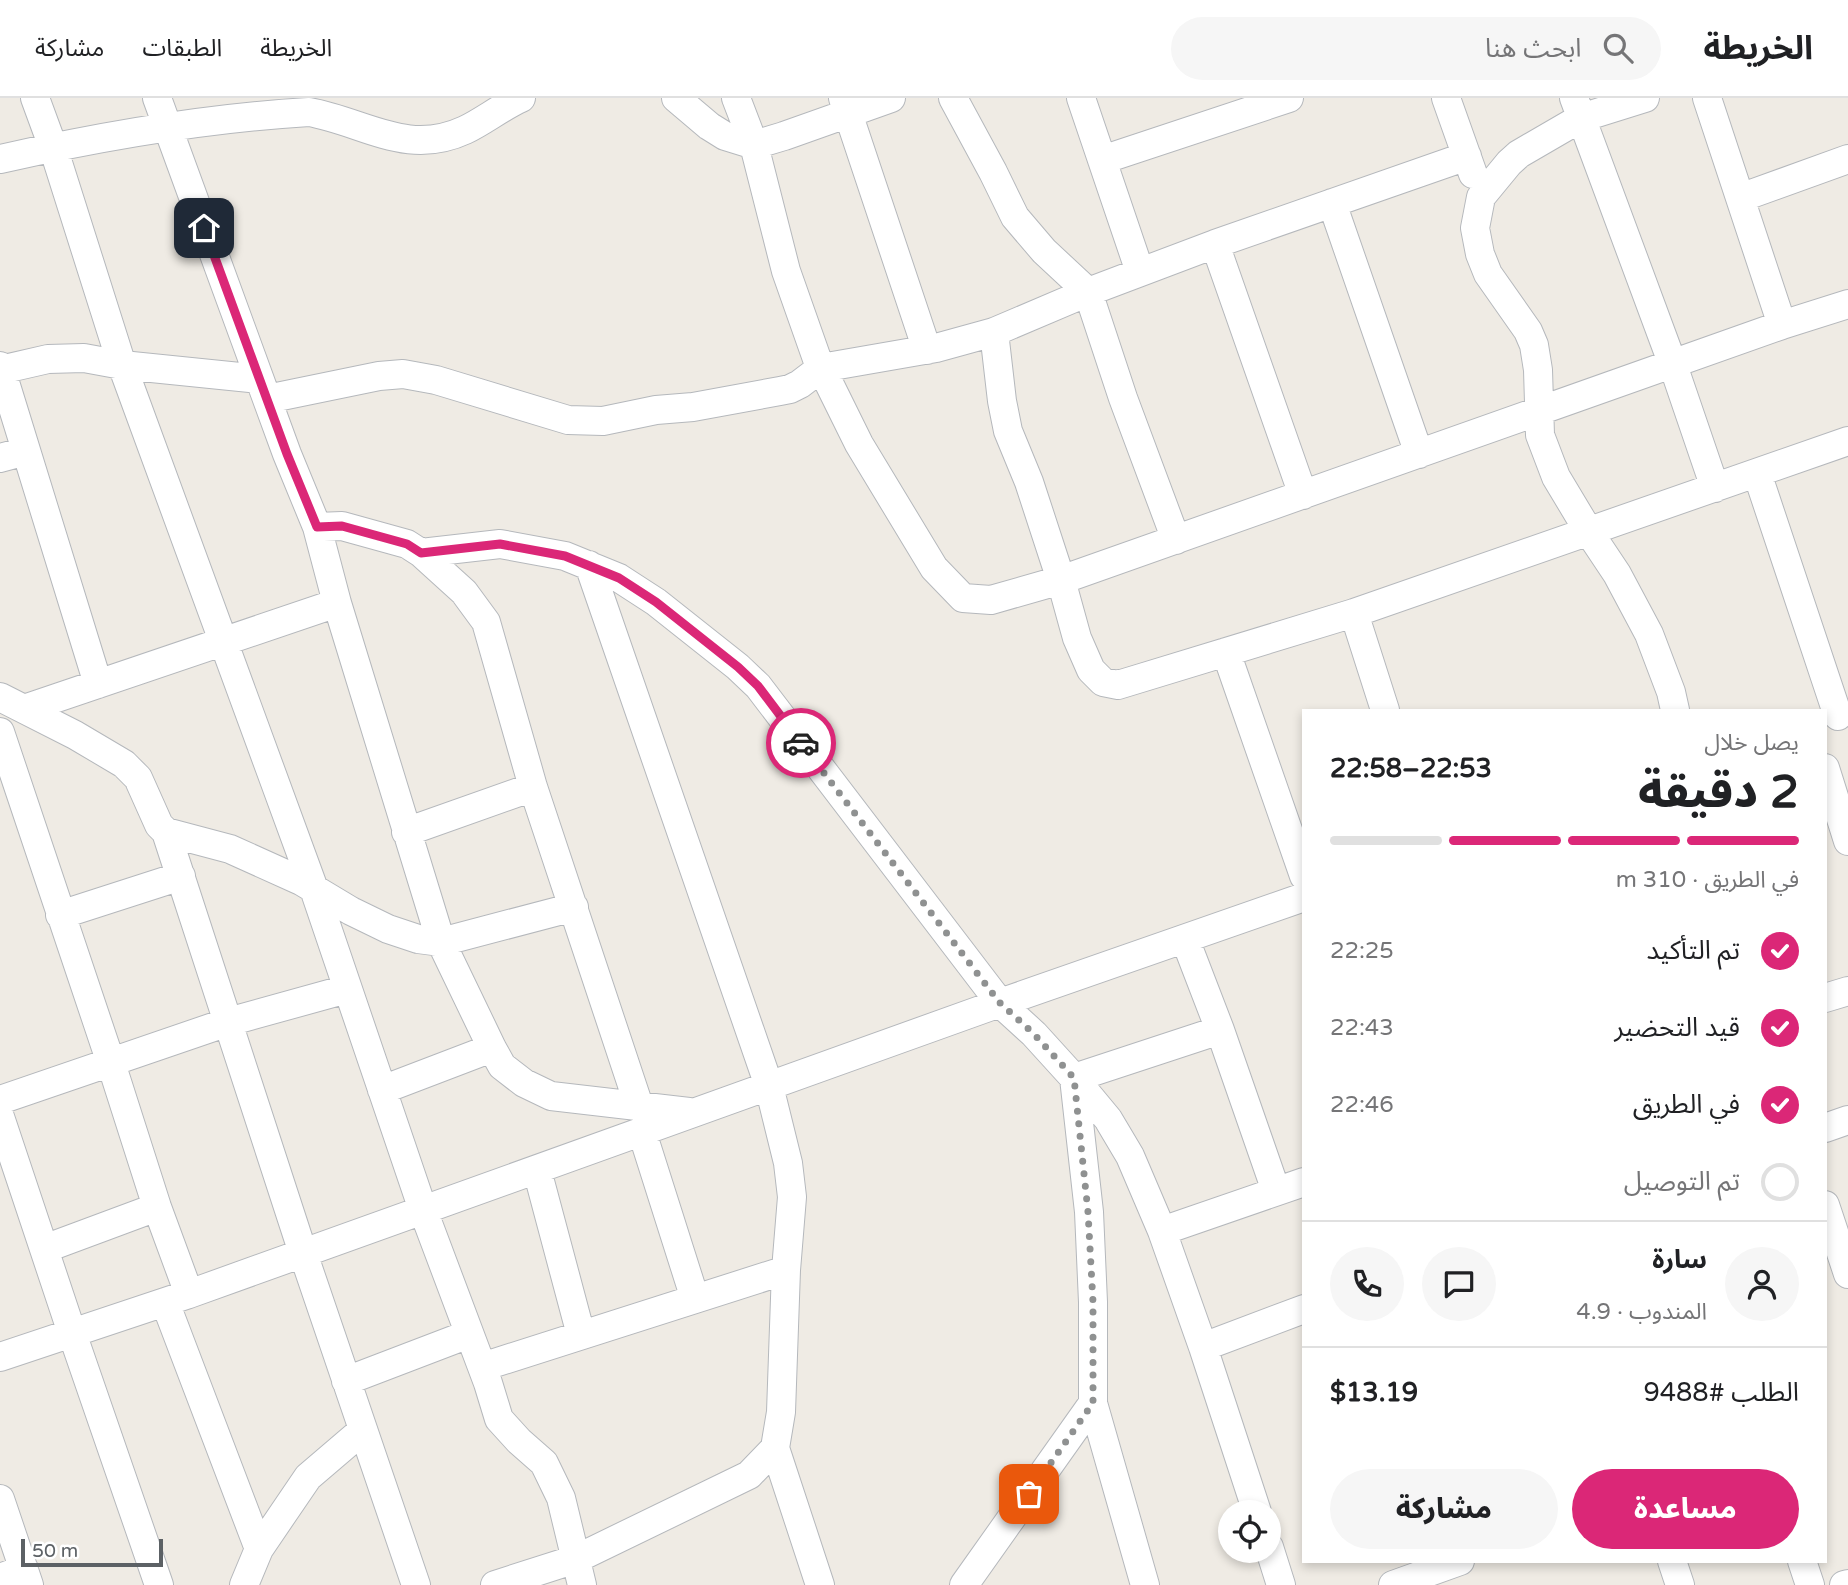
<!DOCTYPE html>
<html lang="ar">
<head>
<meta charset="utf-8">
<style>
	body { margin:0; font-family:"Varela Round","Noto Sans Arabic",sans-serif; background:#f6f6f6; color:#202124; direction:rtl; height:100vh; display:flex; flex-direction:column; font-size:26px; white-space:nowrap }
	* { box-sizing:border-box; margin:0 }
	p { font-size:23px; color:#757577 }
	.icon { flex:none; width:38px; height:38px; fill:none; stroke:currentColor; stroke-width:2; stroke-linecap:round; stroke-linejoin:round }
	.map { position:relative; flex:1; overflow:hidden; direction:ltr }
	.details { position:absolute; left:1302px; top:611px; width:525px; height:854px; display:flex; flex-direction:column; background:#fff; border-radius:0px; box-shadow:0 4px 10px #0003; direction:rtl }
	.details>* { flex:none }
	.tools { position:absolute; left:1218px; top:1402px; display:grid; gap:14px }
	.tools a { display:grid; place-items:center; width:63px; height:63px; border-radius:50%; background:#fff; box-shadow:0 4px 10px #0003; font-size:35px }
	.scale { position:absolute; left:21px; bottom:18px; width:142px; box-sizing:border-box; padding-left:7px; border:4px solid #5c6165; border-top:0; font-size:19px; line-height:24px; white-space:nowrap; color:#5c6165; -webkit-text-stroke:5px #fff; paint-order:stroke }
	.pin { position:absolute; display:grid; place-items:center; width:60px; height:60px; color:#fff; margin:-30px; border-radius:14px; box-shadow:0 4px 10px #0006 }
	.courier { position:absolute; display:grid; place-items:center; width:70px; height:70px; margin:-35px; border:5px solid #db2777; border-radius:50%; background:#fff; color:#222; box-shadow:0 2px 9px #0007 }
	.head em { font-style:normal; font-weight:800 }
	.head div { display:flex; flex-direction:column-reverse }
	.head { display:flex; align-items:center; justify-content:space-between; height:119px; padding:0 28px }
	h1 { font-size:46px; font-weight:800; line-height:52px }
	.bar { display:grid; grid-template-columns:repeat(4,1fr); gap:10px 7px; align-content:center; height:84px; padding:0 28px }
	.bar i { height:9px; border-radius:5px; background:#e0e0e0 }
	.bar .on { background:#db2777 }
	.bar p { grid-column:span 4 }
	.line { display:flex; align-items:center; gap:18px; padding:0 28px; border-top:2px solid #e0e0e0 }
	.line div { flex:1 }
	.round { display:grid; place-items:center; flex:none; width:74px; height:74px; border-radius:37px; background:#f6f6f6 }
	ol { padding:0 28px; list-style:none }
	li { display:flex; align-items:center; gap:21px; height:77px }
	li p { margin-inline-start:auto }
	li .icon { padding:7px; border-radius:50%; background:#db2777; color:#fff; stroke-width:4 }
	li:last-child { color:#757577 }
	li i { width:38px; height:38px; border:4px solid #e0e0e0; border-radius:50% }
	.button { display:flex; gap:14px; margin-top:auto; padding:14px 28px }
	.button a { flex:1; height:80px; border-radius:42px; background:#db2777; color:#fff; font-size:28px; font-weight:800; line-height:80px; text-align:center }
	.button a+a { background:#f6f6f6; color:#202124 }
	header { display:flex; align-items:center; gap:42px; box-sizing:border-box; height:98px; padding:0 35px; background:#fff; border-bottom:2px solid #e0e0e0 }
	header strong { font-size:33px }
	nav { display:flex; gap:38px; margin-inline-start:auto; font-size:24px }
	.search { width:490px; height:63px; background:#f6f6f6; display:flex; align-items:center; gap:18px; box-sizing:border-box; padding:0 24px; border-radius:38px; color:#757577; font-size:26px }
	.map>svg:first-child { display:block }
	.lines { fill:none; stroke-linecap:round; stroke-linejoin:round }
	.minor-casing { stroke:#b5b8bc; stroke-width:30 }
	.minor { stroke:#fff; stroke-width:28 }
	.done { stroke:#8f9191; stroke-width:7; stroke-dasharray:0 12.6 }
	.route { stroke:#db2777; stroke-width:9 }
</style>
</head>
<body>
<header>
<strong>الخريطة</strong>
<div class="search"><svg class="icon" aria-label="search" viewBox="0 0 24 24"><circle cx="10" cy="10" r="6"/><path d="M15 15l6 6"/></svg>ابحث هنا</div>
<nav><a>الخريطة</a><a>الطبقات</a><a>مشاركة</a></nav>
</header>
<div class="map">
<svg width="1848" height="1487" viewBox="0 0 1848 1487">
	<rect width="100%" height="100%" fill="#efebe4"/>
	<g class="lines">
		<defs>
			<path id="minor" d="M35,0L53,49L122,267L314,791L423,1112L488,1285L499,1321L519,1343L544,1365L561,1400L582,1487
				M157,0L287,356L317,429L337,505L441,844L492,950L502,968L524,985L551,998L689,1014
				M676,0L709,28L725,38L754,47L784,38L891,0
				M736,0L754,47L786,173L817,261L859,346L934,470L963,500L991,502L1061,482L1782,227L1848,206
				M843,0L927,252
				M953,0L993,74L1015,119L1044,153L1088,194L1123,300L1176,442
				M1081,0L1140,174
				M1446,0L1473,76
				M1574,0L1673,267L1715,390
				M1645,0L1581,20L1519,56L1509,65L1481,99L1475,130L1480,156L1488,176L1528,233L1534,247L1538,272L1540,337L1556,379L1589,434L1617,476L1649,536L1671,594L1675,612
				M1707,0L1782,227
				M0,61C102,38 205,20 309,14C365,24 407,59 465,32C484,23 501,9 521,0
				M1102,62L1289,0
				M1740,100L1848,61
				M1332,105L1419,356
				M1215,146L1303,397
				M994,234L1002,303L1008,333L1029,384L1061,482L1077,540L1091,572L1103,584L1118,587L1354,515L1848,343
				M0,268L98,586
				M0,272L48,261L84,260L122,267L259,281
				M267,301L379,278L403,276L436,282L568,322L603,323L656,312L693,309L780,293L790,291L800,286L821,270L936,250L994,234L1088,194L1215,146L1467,58
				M0,360L26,353
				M1757,375L1838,618
				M317,429L342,428L407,446L421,455L464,494L486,524L533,689L639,1008
				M421,455L500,446L565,458L619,480L656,504L738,569L758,588L1000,905L1034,936L1074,980L1108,1021L1130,1058L1162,1133L1203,1249
				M589,467L769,988L788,1065L792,1099L786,1172L781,1314L775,1350L820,1487
				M1354,515L1385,612
				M1226,554L1304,778
				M0,599L75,637L124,666L138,680L159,727L166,734L303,1155L416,1487
				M24,611L337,505
				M0,634L111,965L157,1109L189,1196
				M1825,670L1848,743
				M166,734L230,751L301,783L351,813L388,831L418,841L441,844L574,809
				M406,734L533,689
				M60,817L181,778
				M1185,841L1220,932L1276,1093
				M1825,900L1848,893
				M382,992L492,950
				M0,1002L228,924L347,891
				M0,1019L72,1235L159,1487
				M1825,1030L1848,1022
				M642,1034L695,1201
				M537,1072L581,1237
				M1825,1107L1848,1176
				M1162,1133L1304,1084
				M44,1151L157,1109
				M165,1204L259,1451
				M0,1259L189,1196L1000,905L1304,799
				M482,1269L786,1172
				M346,1283L469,1236
				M0,1401L29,1487
				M1257,1414L1203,1249L1304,1211
				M1269,1449L1281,1487
				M1672,1463L1680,1487
				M1802,1463L1810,1487
				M0,1480L24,1471
				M244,1487L259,1451L308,1379L363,1332
				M495,1487L576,1461L749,1377L775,1350
				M964,1487L1093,1305
				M1145,1487L1093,1305V1204L1089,1114L1074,980L1220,932
				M1393,1487L1460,1463
				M1844,1487L1848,1486"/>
		</defs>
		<!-- minor casing -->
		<use href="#minor" class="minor-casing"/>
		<!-- minor -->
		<use href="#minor" class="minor"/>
	</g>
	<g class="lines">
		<!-- done -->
		<path class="done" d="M801,645L1000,905L1034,936L1074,980L1088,1114L1093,1204V1305L1029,1396"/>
		<!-- route -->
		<path class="route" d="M204,130L287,356L317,429L342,428L407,446L421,455L500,446L565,458L619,480L656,504L738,569L758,588L801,645"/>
	</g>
</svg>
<div class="tools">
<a><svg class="icon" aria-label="locate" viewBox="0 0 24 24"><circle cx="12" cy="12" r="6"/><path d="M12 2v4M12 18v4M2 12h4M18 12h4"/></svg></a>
</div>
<div class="scale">50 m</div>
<div class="pin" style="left:1029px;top:1396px;background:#ea580c"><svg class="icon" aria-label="bag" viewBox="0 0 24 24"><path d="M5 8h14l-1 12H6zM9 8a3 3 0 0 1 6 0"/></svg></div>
<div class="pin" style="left:204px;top:130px;background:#1f2937"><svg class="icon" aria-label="home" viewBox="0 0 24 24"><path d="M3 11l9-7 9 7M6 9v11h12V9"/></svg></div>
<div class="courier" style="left:801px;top:645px"><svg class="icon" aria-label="car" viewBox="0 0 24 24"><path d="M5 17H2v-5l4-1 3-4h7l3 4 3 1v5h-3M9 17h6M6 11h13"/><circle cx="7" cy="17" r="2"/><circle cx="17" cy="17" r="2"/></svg></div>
<section class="details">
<div class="head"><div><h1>2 دقيقة</h1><p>يصل خلال</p></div><em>22:53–22:58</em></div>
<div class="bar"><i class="on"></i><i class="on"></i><i class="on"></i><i></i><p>في الطريق · 310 m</p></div>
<ol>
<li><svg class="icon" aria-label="check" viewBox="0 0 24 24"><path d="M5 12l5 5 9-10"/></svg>تم التأكيد<p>22:25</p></li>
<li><svg class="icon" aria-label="check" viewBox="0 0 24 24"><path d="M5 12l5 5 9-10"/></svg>قيد التحضير<p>22:43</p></li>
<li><svg class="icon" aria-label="check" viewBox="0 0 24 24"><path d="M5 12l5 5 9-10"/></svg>في الطريق<p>22:46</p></li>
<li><i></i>تم التوصيل</li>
</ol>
<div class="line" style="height:126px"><a class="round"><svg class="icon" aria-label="person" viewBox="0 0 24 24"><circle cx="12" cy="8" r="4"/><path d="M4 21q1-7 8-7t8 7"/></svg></a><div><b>سارة</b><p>المندوب · 4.9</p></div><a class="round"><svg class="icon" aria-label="chat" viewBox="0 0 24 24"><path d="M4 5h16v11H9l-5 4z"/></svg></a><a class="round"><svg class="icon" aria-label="phone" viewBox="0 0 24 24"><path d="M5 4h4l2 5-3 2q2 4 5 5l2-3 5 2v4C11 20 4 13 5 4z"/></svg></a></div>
<div class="line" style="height:91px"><div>الطلب #9488</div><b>$13.19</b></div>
<div class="button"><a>مساعدة</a><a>مشاركة</a></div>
</section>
</div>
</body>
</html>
